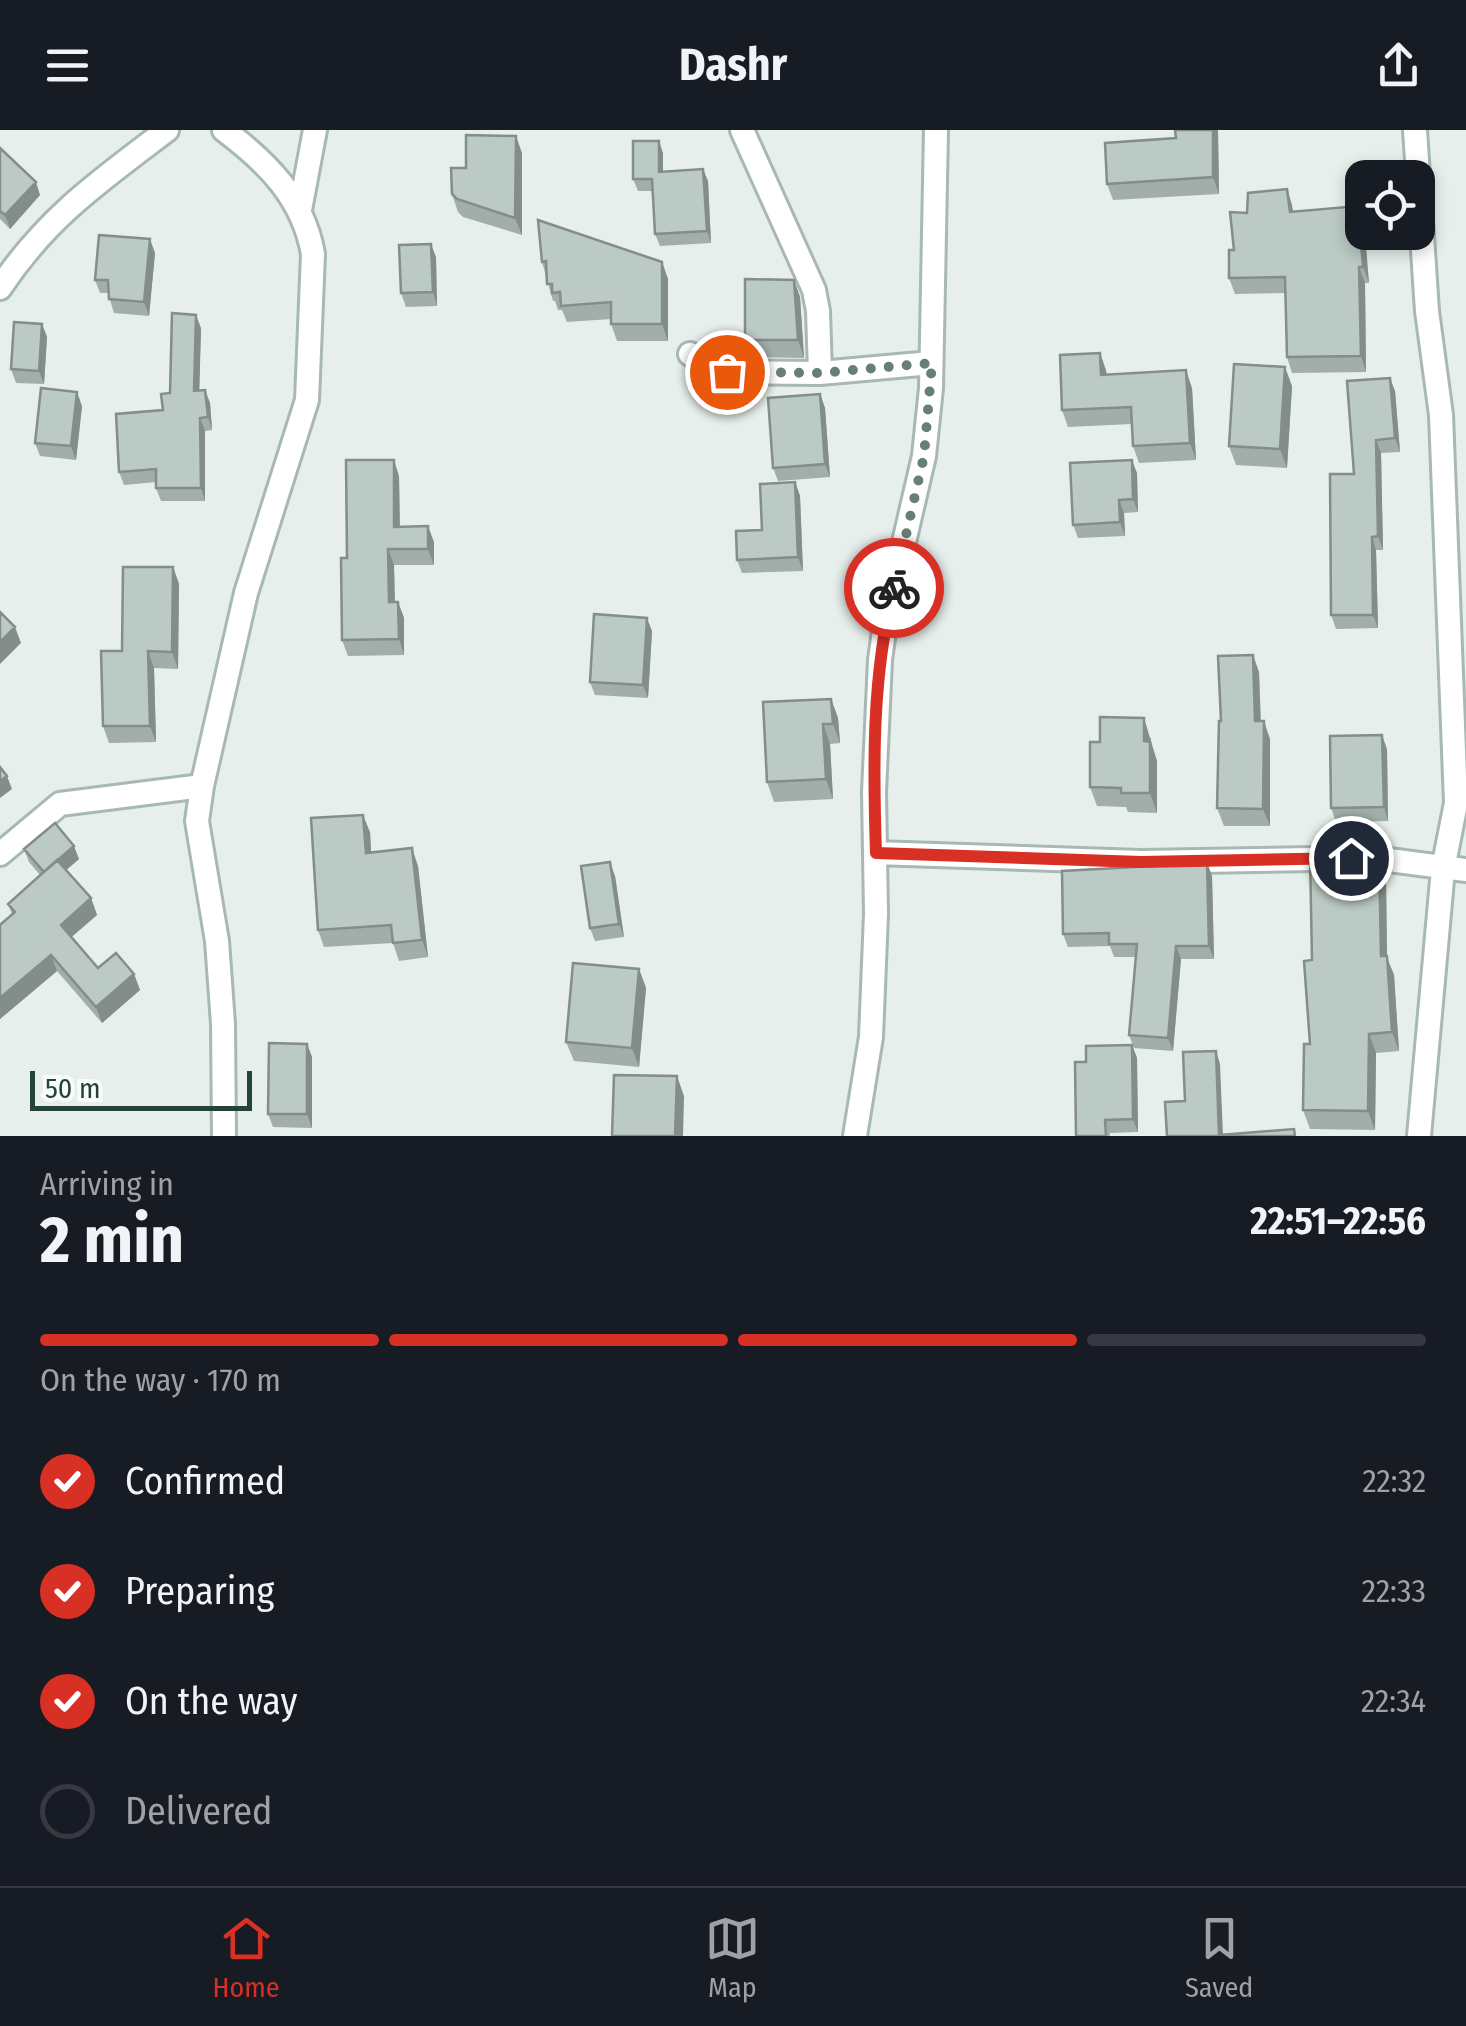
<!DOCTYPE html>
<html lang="en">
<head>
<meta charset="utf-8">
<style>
	body { margin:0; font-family:"Fira Sans Condensed",sans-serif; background:#242831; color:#f1f3f6; height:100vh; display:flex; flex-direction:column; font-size:38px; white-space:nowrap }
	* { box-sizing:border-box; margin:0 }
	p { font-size:32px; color:#9ea1a6 }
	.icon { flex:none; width:55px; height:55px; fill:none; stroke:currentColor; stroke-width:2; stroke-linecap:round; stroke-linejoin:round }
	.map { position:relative; height:1006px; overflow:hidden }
	.sheet { display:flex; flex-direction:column; background:#171b24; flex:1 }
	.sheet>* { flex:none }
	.controls { position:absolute; left:1345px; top:30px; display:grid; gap:20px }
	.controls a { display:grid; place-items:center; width:90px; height:90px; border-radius:20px; background:#171b24; box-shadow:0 5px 15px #0003; font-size:50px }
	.scale { position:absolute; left:30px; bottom:25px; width:222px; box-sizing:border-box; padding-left:10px; border:5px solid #24423a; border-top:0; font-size:28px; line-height:35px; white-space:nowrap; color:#24423a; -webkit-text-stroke:8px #f7fbf9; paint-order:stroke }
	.pin { position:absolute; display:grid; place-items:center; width:85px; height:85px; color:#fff; margin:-42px; border:5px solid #fff; border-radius:50%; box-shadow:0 2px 10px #0007 }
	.courier { position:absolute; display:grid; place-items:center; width:100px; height:100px; margin:-50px; border:8px solid #d93025; border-radius:50%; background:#fff; color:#222; box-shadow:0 2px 12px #0007 }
	.head em { font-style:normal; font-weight:700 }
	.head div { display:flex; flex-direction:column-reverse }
	.head { display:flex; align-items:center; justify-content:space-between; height:170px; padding:0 40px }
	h1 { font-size:65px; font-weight:700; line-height:75px }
	.bar { display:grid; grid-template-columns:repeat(4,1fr); gap:15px 10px; align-content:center; height:120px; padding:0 40px }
	.bar i { height:12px; border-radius:8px; background:#363941 }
	.bar .selected { background:#d93025 }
	.bar p { grid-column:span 4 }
	ol { padding:0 40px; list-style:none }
	li { display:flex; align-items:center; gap:30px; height:110px }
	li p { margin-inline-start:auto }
	li .icon { padding:10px; border-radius:50%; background:#d93025; color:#fff; stroke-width:4 }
	li:last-child { color:#9ea1a6 }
	li i { width:55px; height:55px; border:5px solid #363941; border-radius:50% }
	header { display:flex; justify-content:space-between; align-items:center; height:130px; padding:0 40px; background:#171b24; font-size:45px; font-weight:700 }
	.dock { display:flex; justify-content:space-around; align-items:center; height:140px; border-top:2px solid #363941; background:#171b24; font-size:28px; color:#9ea1a6 }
	.dock a { display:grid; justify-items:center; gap:5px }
	.dock .selected { color:#d93025 }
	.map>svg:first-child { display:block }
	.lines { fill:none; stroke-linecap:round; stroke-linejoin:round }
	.street-casing { stroke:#a8b8b2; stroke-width:28 }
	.street { stroke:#fff; stroke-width:22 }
	.wall { fill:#a1aea9 }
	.shaded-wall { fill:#838d89 }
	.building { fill:#bbcac4; stroke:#838d89; stroke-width:2.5 }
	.done { stroke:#687f78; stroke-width:10; stroke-dasharray:0 18 }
	.route { stroke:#d93025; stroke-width:12 }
</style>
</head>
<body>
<header><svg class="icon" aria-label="menu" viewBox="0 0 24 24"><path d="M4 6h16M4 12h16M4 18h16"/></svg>Dashr<svg class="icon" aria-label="share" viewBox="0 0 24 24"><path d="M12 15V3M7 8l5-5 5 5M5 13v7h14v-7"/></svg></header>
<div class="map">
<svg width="1466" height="1006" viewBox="0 0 1466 1006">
	<rect width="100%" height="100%" fill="#e6efeb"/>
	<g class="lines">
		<defs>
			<path id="street" d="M742,0L814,160L818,181L820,243
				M1415,0L1427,181L1441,285L1456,673L1443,739L1419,1006
				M300,80L315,0
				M0,158C46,88 101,50 167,0
				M690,224L727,242L820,243L931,233
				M875,723L1141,732L1374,728L1466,740
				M0,724L60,674L202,656
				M224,1006L223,894L217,811L197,691L202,656L246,463L307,270L313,124C303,68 268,33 224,0
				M855,1006L871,907L876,784L874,662L880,530L885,494L924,326L931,258L936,0"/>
		</defs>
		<!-- street casing -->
		<use href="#street" class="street-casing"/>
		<!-- street -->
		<use href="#street" class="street"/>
	</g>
	<!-- wall -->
	<path class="wall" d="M1175,0H1218L1219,64L1113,70L1107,54L1176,8Z
		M0,18L40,65L10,99L0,89Z
		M522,23V105L463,87L458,82L452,64L466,38Z
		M663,23V42L708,51L711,113L660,116L655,104L653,61H638L633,49Z
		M1287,59L1293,81L1358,76L1362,87V102L1369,153H1365L1366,242L1292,243L1287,227L1286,163L1235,164L1229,148L1234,120L1247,83Z
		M155,123L149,186L114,183L108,163H100L95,150Z
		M436,127L437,176L406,177L401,163Z
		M542,132H662L668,149V211H617L611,194V189L567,192L562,180H558L555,171H553Z
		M794,150L800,167L804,228L752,227L745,210Z
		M42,194L47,207L44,254L16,253L11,239Z
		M201,198L199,260H205L210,273L212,300L205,301V371H161L156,358V352L124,355L119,342L163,280Z
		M1100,223L1107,245L1192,258L1196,330L1139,333L1133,316L1132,294L1068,297L1062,280Z
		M1292,256L1287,338L1236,335L1229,316Z
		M1395,261L1400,322L1381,323L1383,420H1376L1378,498L1336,499L1331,485L1354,344Z
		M820,264L825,278L830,347L778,351L773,338Z
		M82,276L76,330L40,326L35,313Z
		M1137,343L1138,382L1124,383L1125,406L1078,408L1073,395Z
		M399,346L400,397L434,412V435H394L395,472H398L404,488V525L348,526L342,510L347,428Z
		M795,352L800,366L803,441L742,443L737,430L762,400Z
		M173,437L179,454L178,539L154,538L156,612L109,613L103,596L122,521Z
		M652,501L648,568L595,565L590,552Z
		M1259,542L1261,591L1270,609V696H1224L1217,678L1221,591Z
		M831,569L838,588L840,613L830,614L833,669L774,672L767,652Z
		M1151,608V615L1157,631V683L1128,682L1126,677L1097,676L1090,657L1100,612Z
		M1387,619L1388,691L1336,692L1331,678Z
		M370,702L371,722L418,736L428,827L399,831L393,813L324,817L318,800Z
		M24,719L79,729L66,740L91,768L97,785L71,807L98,838L134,844L140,860L102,893L57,841L0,889V795L12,784L8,774L40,745L29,732Z
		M1379,725L1386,745L1387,828L1394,845L1399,921L1376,923L1375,1000L1310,999L1303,980L1310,914L1312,830Z
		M1207,733L1212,746L1214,829H1181L1173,921L1134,918L1129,905L1136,827H1114L1110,816L1068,817L1063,804Z
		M615,746L624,807L595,811L590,798Z
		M639,839L646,858L639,937L574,931L566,912Z
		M307,914L312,927V998L273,997L268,984Z
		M1132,915L1137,928L1138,1002L1110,1003V1006H1076L1086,932Z"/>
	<!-- shaded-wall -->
	<path class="shaded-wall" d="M1213,0H1218L1219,64L1213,47Z
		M516,6L522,23V105L515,88Z
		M659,11L663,23V54L659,42Z
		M703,39L708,51L711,113L707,101Z
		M36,52L40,65L10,99L5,85Z
		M1287,59L1292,75L1295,98L1290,82Z
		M1358,76L1362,87V102H1365L1369,153L1363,137Z
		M150,109L155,123L149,186L144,172Z
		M431,114L436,127L437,176L433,162Z
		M662,132L668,149V211L662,194Z
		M1359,137L1365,153L1366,242L1361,226Z
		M794,150L800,167L804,228L798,210Z
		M196,185L201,198L199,274L194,261Z
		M42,194L47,207L44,254L39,241Z
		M1100,223L1106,240L1108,262L1101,245Z
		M1285,237L1292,256L1287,338L1280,319Z
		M1186,240L1192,258L1196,330L1190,313Z
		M1390,248L1395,261L1400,322L1395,308Z
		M205,260L210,273L212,300L208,287Z
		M77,262L82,276L76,330L71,316Z
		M820,264L825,278L830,347L825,334Z
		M200,288L205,301V371L201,358Z
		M1376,310L1381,323L1383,420L1378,406Z
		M394,330L399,346L400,413L394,397Z
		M1132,330L1137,343L1138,382L1133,369Z
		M795,352L800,366L803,441L798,427Z
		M1119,370L1124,383L1125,406L1120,392Z
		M428,396L434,412V435L428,419Z
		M1372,407L1376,420L1378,498L1373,485Z
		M388,419L394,435L395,488L389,472Z
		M173,437L179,454L178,539L172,522Z
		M398,472L404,488V525L399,509Z
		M647,488L652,501L648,568L643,555Z
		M15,497L21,513L0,534V512Z
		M148,521L154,538L156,612L150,596Z
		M1253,525L1259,542L1261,609L1255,591Z
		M831,569L838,588L840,613L833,594Z
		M1144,588L1157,631V683L1150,663L1144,611Z
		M1264,591L1270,609V696L1263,679Z
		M823,594L830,614L833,669L826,649Z
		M1382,605L1387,619L1388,691L1384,677Z
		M7,646L12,659L0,668V651Z
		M363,685L370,702L372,740L366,723Z
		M74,716L79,729L49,755L44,742Z
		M412,718L418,736L428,827L422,810Z
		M1379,725L1386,745L1387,828L1394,845L1399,921L1392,902L1381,826Z
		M610,732L615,746L624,807L619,794Z
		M1207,733L1212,746L1214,829L1209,816Z
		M91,768L97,785L67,811L61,795Z
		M1176,816L1181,829L1173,921L1168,908Z
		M51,825L57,841L0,889V868Z
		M639,839L646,858L639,937L632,918Z
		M134,844L140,860L102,893L96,877Z
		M1369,904L1376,923L1375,1000L1368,981Z
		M307,914L312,927V998L307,984Z
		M1132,915L1137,928L1138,1002L1133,989Z
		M1216,921L1220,934L1223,1006H1219Z
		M677,946L684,966L683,1006H675Z"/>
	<!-- building -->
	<path class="building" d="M1175,0H1213V47L1107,54L1105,13L1176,8Z
		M466,5L516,6L515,88L457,69L452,64L451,38H466Z
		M633,11H659V42L703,39L707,101L655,104L652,49H633Z
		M0,18L36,52L5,85L0,81Z
		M1287,59L1290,82L1358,76L1363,137H1359L1361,226L1287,227L1285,147L1229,148V120H1234L1230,82L1247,83L1248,63Z
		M538,90L662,132V194H611V172L561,176L560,162L552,163V154H547L546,131L542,132Z
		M99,105L150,109L144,172L109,169L108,150H95Z
		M431,114L433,162L401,163L399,115Z
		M745,149L794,150L798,210H745Z
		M172,183L196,185L194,261L205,260L208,287L200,288L201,358H156V339L119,342L116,284L163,280L161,264L170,263Z
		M14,192L42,194L39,241L11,239Z
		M1100,223L1101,245L1186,240L1190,313L1133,316L1131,277L1062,280L1060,225Z
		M1234,234L1285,237L1280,319L1229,316Z
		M1390,248L1395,308L1376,310L1378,406L1372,407L1373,485H1331L1330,344H1354L1347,251Z
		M41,258L77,262L71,316L35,313Z
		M820,264L825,334L773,338L768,268Z
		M346,330H394V397L428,396V419H388L389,472H398L399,509L342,510L341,428H347Z
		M1132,330L1133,369L1119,370L1120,392L1073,395L1070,333Z
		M795,352L798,427L737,430L736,401L762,400L760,354Z
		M123,437H173L172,522L148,521L150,596H103L101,521H122Z
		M0,482L15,497L0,512Z
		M594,484L647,488L643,555L590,552Z
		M1253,525L1255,591H1264L1263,679L1217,678L1219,591H1221L1218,526Z
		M831,569L833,594H823L826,649L767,652L763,572Z
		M1100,587L1144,588V611L1150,612V663H1121V658L1090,657V612H1100Z
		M1382,605L1384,677L1331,678L1330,606Z
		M0,637L7,646L0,651Z
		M363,685L366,723L412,718L422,810L393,813L391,795L318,800L311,688Z
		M55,693L74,716L44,742L24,719Z
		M1310,725H1379L1381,826H1387L1392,902L1369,904L1368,981L1303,980L1304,914H1310L1304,831L1312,830Z
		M57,730L91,768L61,795L98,838L116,823L134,844L96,877L51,825L0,868V795L15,782L8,774Z
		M610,732L619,794L590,798L581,736Z
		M1207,733L1209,816H1176L1168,908L1129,905L1137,814H1109V803L1063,804L1062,741Z
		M573,833L639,839L632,918L566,912Z
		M269,913L307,914V984H268Z
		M1132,915L1133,989L1105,990L1106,1006H1076L1075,932H1086V916Z
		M1216,921L1219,1005L1294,999L1295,1006H1167L1165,972L1185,971L1183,922Z
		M614,945L677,946L675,1006H612Z"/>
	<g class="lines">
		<!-- done -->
		<path class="done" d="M727,242L820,243L932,233L924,326L894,458"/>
		<!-- route -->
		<path class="route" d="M894,458C872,544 873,635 876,723L1141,732L1351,728"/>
	</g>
</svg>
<div class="controls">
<a><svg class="icon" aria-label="locate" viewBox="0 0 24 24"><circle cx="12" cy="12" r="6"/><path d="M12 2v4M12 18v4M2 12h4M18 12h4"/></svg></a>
</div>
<div class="scale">50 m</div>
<div class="pin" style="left:727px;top:242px;background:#ea580c"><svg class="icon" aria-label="bag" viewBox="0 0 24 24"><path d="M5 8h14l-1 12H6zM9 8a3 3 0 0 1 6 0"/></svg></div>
<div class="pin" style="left:1351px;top:728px;background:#1f2937"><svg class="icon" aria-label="home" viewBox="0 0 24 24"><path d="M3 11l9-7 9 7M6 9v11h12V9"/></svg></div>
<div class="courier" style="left:894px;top:458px"><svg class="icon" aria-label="bike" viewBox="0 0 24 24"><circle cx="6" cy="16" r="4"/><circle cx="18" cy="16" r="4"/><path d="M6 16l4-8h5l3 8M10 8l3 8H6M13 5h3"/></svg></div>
</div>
<section class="sheet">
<div class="head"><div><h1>2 min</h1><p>Arriving in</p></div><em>22:51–22:56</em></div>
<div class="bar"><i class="selected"></i><i class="selected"></i><i class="selected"></i><i></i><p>On the way · 170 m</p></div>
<ol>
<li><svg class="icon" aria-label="check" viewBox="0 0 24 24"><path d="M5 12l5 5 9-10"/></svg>Confirmed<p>22:32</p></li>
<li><svg class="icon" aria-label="check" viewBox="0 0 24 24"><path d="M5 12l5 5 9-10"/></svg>Preparing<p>22:33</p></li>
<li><svg class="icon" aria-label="check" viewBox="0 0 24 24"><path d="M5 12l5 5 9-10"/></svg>On the way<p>22:34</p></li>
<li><i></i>Delivered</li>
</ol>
</section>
<nav class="dock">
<a class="selected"><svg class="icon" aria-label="home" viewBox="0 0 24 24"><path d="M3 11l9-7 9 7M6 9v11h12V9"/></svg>Home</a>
<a><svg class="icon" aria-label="map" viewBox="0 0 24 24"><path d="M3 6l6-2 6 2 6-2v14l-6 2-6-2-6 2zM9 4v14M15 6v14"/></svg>Map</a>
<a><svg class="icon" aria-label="saved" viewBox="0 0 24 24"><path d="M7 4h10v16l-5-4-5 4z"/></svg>Saved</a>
</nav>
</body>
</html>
